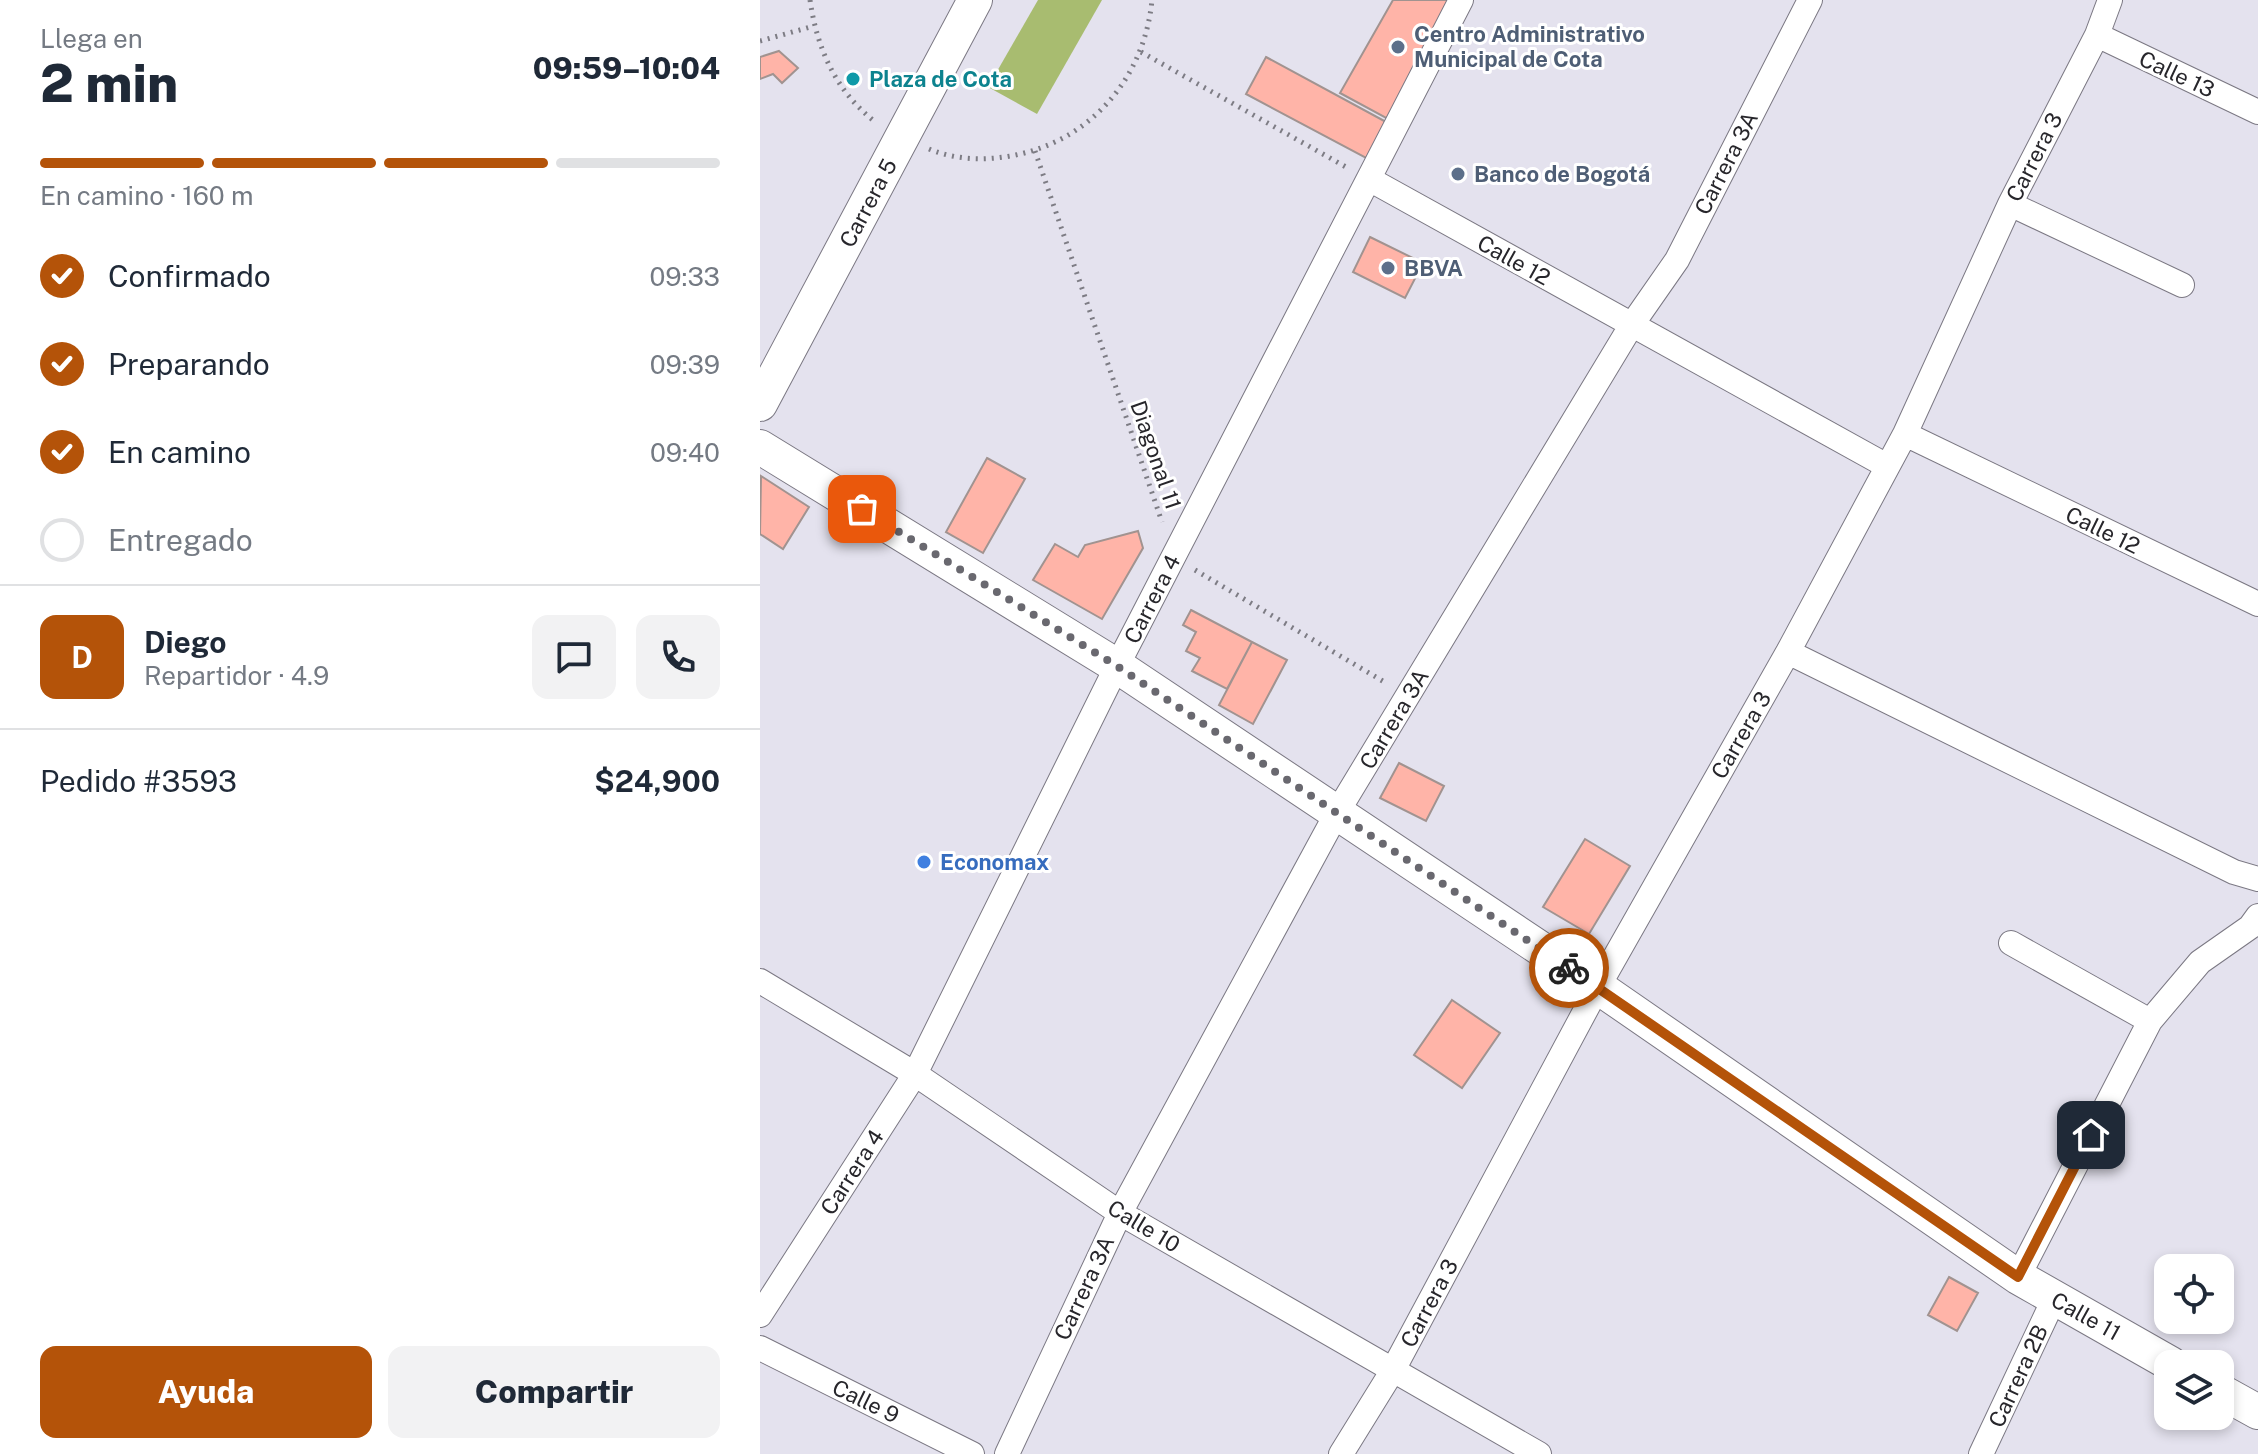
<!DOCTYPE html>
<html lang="es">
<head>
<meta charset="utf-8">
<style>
	body { margin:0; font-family:"Public Sans",sans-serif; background:#f2f2f3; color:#1f2937; height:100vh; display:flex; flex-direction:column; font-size:30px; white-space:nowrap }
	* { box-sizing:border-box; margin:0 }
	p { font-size:26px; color:#747a83 }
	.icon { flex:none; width:44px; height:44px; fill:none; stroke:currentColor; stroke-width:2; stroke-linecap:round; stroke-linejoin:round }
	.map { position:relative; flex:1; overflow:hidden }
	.sheet { display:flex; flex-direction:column; background:#fff; width:760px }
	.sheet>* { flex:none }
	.buttons { position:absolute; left:1394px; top:1254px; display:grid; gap:16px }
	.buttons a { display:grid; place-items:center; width:80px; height:80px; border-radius:16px; background:#fff; box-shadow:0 4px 12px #0003; font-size:40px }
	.pin { position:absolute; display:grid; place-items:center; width:68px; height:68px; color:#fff; margin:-34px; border-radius:16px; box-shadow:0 4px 12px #0006 }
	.courier { position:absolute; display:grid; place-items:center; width:80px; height:80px; margin:-40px; border:6px solid #b45309; border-radius:50%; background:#fff; color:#222; box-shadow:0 2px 10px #0007 }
	.head em { font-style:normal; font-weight:800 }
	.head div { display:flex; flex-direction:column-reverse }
	.head { display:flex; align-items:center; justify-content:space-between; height:136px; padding:0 40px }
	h1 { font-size:52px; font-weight:800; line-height:60px }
	.bar { display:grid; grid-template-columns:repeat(4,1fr); gap:12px 8px; align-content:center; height:96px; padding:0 40px }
	.bar i { height:10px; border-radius:6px; background:#e0e1e3 }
	.bar .current { background:#b45309 }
	.bar p { grid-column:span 4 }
	.line { display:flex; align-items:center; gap:20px; padding:0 40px; border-top:2px solid #e0e1e3 }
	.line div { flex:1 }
	.round { display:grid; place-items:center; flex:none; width:84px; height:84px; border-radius:16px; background:#f2f2f3 }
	ol { padding:0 40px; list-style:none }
	li { display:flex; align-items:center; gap:24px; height:88px }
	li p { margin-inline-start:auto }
	li .icon { padding:8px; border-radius:50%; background:#b45309; color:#fff; stroke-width:4 }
	li:last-child { color:#747a83 }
	li i { width:44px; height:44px; border:4px solid #e0e1e3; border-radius:50% }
	.cta { display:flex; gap:16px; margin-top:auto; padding:16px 40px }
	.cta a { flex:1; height:92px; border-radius:16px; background:#b45309; color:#fff; font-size:32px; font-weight:800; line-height:92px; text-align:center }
	.cta a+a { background:#f2f2f3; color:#1f2937 }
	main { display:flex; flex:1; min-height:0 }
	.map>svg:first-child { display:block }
	.green { fill:#a8bc70 }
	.building { fill:#ffb4a8; stroke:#a19390; stroke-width:2 }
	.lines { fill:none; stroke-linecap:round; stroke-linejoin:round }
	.minor-casing { stroke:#7b7883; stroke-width:26 }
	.secondary-casing { stroke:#7b7883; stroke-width:36 }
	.path { stroke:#7d7c84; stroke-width:5; stroke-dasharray:2 6; stroke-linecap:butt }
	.minor { stroke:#fff; stroke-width:24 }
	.secondary { stroke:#fff; stroke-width:34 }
	.done { stroke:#69686f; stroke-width:8; stroke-dasharray:0 14.4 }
	.route { stroke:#b45309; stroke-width:10 }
	.service-dot { fill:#5c6f8a; stroke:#fff; stroke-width:3 }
	.culture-dot { fill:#0f9aa8; stroke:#fff; stroke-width:3 }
	.shop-dot { fill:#3f7fe0; stroke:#fff; stroke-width:3 }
	.labels { text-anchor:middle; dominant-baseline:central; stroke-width:6; stroke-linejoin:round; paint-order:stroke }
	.service-label { font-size:22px; font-weight:bold; fill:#4e5e75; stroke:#fff; text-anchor:start }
	.street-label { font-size:22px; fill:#27262b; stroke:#fff }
	.culture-label { font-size:22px; font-weight:bold; fill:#0d838f; stroke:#fff; text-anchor:start }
	.shop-label { font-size:22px; font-weight:bold; fill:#366cbe; stroke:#fff; text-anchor:start }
</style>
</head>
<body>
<main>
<section class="sheet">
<div class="head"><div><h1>2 min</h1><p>Llega en</p></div><em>09:59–10:04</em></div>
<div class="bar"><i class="current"></i><i class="current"></i><i class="current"></i><i></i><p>En camino · 160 m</p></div>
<ol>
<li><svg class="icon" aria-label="check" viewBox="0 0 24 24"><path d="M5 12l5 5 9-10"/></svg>Confirmado<p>09:33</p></li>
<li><svg class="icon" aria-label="check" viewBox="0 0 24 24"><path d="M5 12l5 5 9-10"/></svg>Preparando<p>09:39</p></li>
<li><svg class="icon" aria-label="check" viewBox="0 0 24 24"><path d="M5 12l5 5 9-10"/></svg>En camino<p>09:40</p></li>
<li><i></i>Entregado</li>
</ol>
<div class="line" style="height:144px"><b class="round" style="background:#b45309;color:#fff">D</b><div><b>Diego</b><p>Repartidor · 4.9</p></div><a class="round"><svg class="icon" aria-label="chat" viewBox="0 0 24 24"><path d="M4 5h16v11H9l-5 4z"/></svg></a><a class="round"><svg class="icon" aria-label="phone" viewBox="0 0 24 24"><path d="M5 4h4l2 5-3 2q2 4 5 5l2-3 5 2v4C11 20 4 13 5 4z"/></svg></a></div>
<div class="line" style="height:104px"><div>Pedido #3593</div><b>$24,900</b></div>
<div class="cta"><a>Ayuda</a><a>Compartir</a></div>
</section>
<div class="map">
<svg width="1498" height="1454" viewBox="0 0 1498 1454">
	<rect width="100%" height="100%" fill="#e4e2ee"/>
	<!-- green -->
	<path class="green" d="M278,0H342L277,114L228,87Z"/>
	<!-- building -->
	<path class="building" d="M633,0H696L628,119L580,93Z
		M19,51L38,68L22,83L13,74L0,79V57Z
		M506,57L628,123L608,159L486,94Z
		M610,237L663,263L645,298L593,272Z
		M227,458L265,479L223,553L186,532Z
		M1,476L49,507L23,549L0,534Z
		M378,531L383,548L342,619L273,580L295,544L318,557L325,545Z
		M431,610L492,642L467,689L432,671L440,658L426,651L436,632L423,625Z
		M492,642L527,660L493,724L459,705Z
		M639,763L684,786L666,821L620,798Z
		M825,839L870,866L829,934L783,907Z
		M692,1000L740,1033L702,1088L654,1055Z
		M1189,1277L1218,1293L1197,1331L1168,1315Z"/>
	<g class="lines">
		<defs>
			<path id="minor" d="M1337,35L1498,112
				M609,179L1127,466
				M1250,204L1422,285
				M1145,434L1498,604
				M1028,652L1474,872L1498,879
				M1251,943L1390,1021
				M0,981L155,1074L360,1213L779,1454
				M1258,1277L1390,1021L1440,962L1490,927L1498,916
				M0,1315L155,1074L357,666L701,0
				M0,1348L212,1454
				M247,1454L360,1213L578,811L871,326L917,260L1050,0
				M581,1454L633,1370L838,987L1028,652L1145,434L1250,204L1337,35L1350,0
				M1221,1454L1294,1299"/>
			<path id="secondary" d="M0,404L215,0
				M0,447L357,666L838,987L1258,1277L1411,1364
				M1460,1391L1498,1412"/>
		</defs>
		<!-- minor casing -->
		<use href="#minor" class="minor-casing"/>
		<!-- secondary casing -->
		<use href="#secondary" class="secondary-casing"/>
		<!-- path -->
		<path class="path" d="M50,0C57,48 75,90 114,121
			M0,41L54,26
			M381,52L586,167
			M169,149C198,161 230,161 260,154C335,137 385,74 392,0
			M275,151L402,522
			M435,570L626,683"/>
		<!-- minor -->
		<use href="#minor" class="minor"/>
		<!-- secondary -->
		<use href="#secondary" class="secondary"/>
	</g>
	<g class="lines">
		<!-- done -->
		<path class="done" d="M102,509L357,666L809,968"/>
		<!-- route -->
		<path class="route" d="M809,968L1258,1277L1331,1135"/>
	</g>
	<!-- markers -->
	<g class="service-dot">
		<circle cx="638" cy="47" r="8"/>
		<circle cx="698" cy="174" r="8"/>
		<circle cx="628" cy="268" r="8"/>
	</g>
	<circle class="culture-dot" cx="93" cy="79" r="8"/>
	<circle class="shop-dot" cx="164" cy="862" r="8"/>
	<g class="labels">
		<!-- service labels -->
		<g class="service-label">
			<text x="654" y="34">Centro Administrativo<tspan x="654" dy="25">Municipal de Cota</tspan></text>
			<text x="714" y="174">Banco de Bogotá</text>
			<text x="644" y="268">BBVA</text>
		</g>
		<!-- street labels -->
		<g class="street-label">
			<text transform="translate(1417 74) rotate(25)">Calle 13</text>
			<text transform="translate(1274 157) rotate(-63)">Carrera 3</text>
			<text transform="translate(966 163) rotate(-63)">Carrera 3A</text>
			<text transform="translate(108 203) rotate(-62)">Carrera 5</text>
			<text transform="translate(754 260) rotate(29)">Calle 12</text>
			<text transform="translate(396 455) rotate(71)">Diagonal 11</text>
			<text transform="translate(1343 530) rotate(26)">Calle 12</text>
			<text transform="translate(392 599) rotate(-63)">Carrera 4</text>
			<text transform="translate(634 719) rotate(-59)">Carrera 3A</text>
			<text transform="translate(981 735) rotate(-60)">Carrera 3</text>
			<text transform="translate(92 1172) rotate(-57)">Carrera 4</text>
			<text transform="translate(384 1226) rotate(31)">Calle 10</text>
			<text transform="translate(324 1288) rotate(-65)">Carrera 3A</text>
			<text transform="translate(669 1303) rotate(-62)">Carrera 3</text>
			<text transform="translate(1326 1316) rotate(29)">Calle 11</text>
			<text transform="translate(1258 1376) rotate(-65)">Carrera 2B</text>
			<text transform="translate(106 1401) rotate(26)">Calle 9</text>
		</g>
		<!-- culture labels -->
		<g class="culture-label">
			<text x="109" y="79">Plaza de Cota</text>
		</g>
		<!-- shop labels -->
		<g class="shop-label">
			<text x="180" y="862">Economax</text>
		</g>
	</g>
</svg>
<div class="buttons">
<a><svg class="icon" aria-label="locate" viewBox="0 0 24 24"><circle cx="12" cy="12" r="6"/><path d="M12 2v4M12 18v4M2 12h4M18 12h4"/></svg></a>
<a><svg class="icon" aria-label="layers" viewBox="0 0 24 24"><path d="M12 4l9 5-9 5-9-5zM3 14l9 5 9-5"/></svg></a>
</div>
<div class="pin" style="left:102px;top:509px;background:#ea580c"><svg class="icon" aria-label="bag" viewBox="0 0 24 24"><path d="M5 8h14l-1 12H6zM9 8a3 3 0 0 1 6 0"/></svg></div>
<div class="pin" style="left:1331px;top:1135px;background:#1f2937"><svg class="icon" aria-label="home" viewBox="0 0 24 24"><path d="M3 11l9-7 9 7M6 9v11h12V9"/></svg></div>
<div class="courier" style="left:809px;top:968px"><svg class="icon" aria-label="bike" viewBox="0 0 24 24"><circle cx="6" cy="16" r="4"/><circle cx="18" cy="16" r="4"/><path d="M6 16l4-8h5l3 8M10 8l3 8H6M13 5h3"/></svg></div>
</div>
</main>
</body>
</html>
